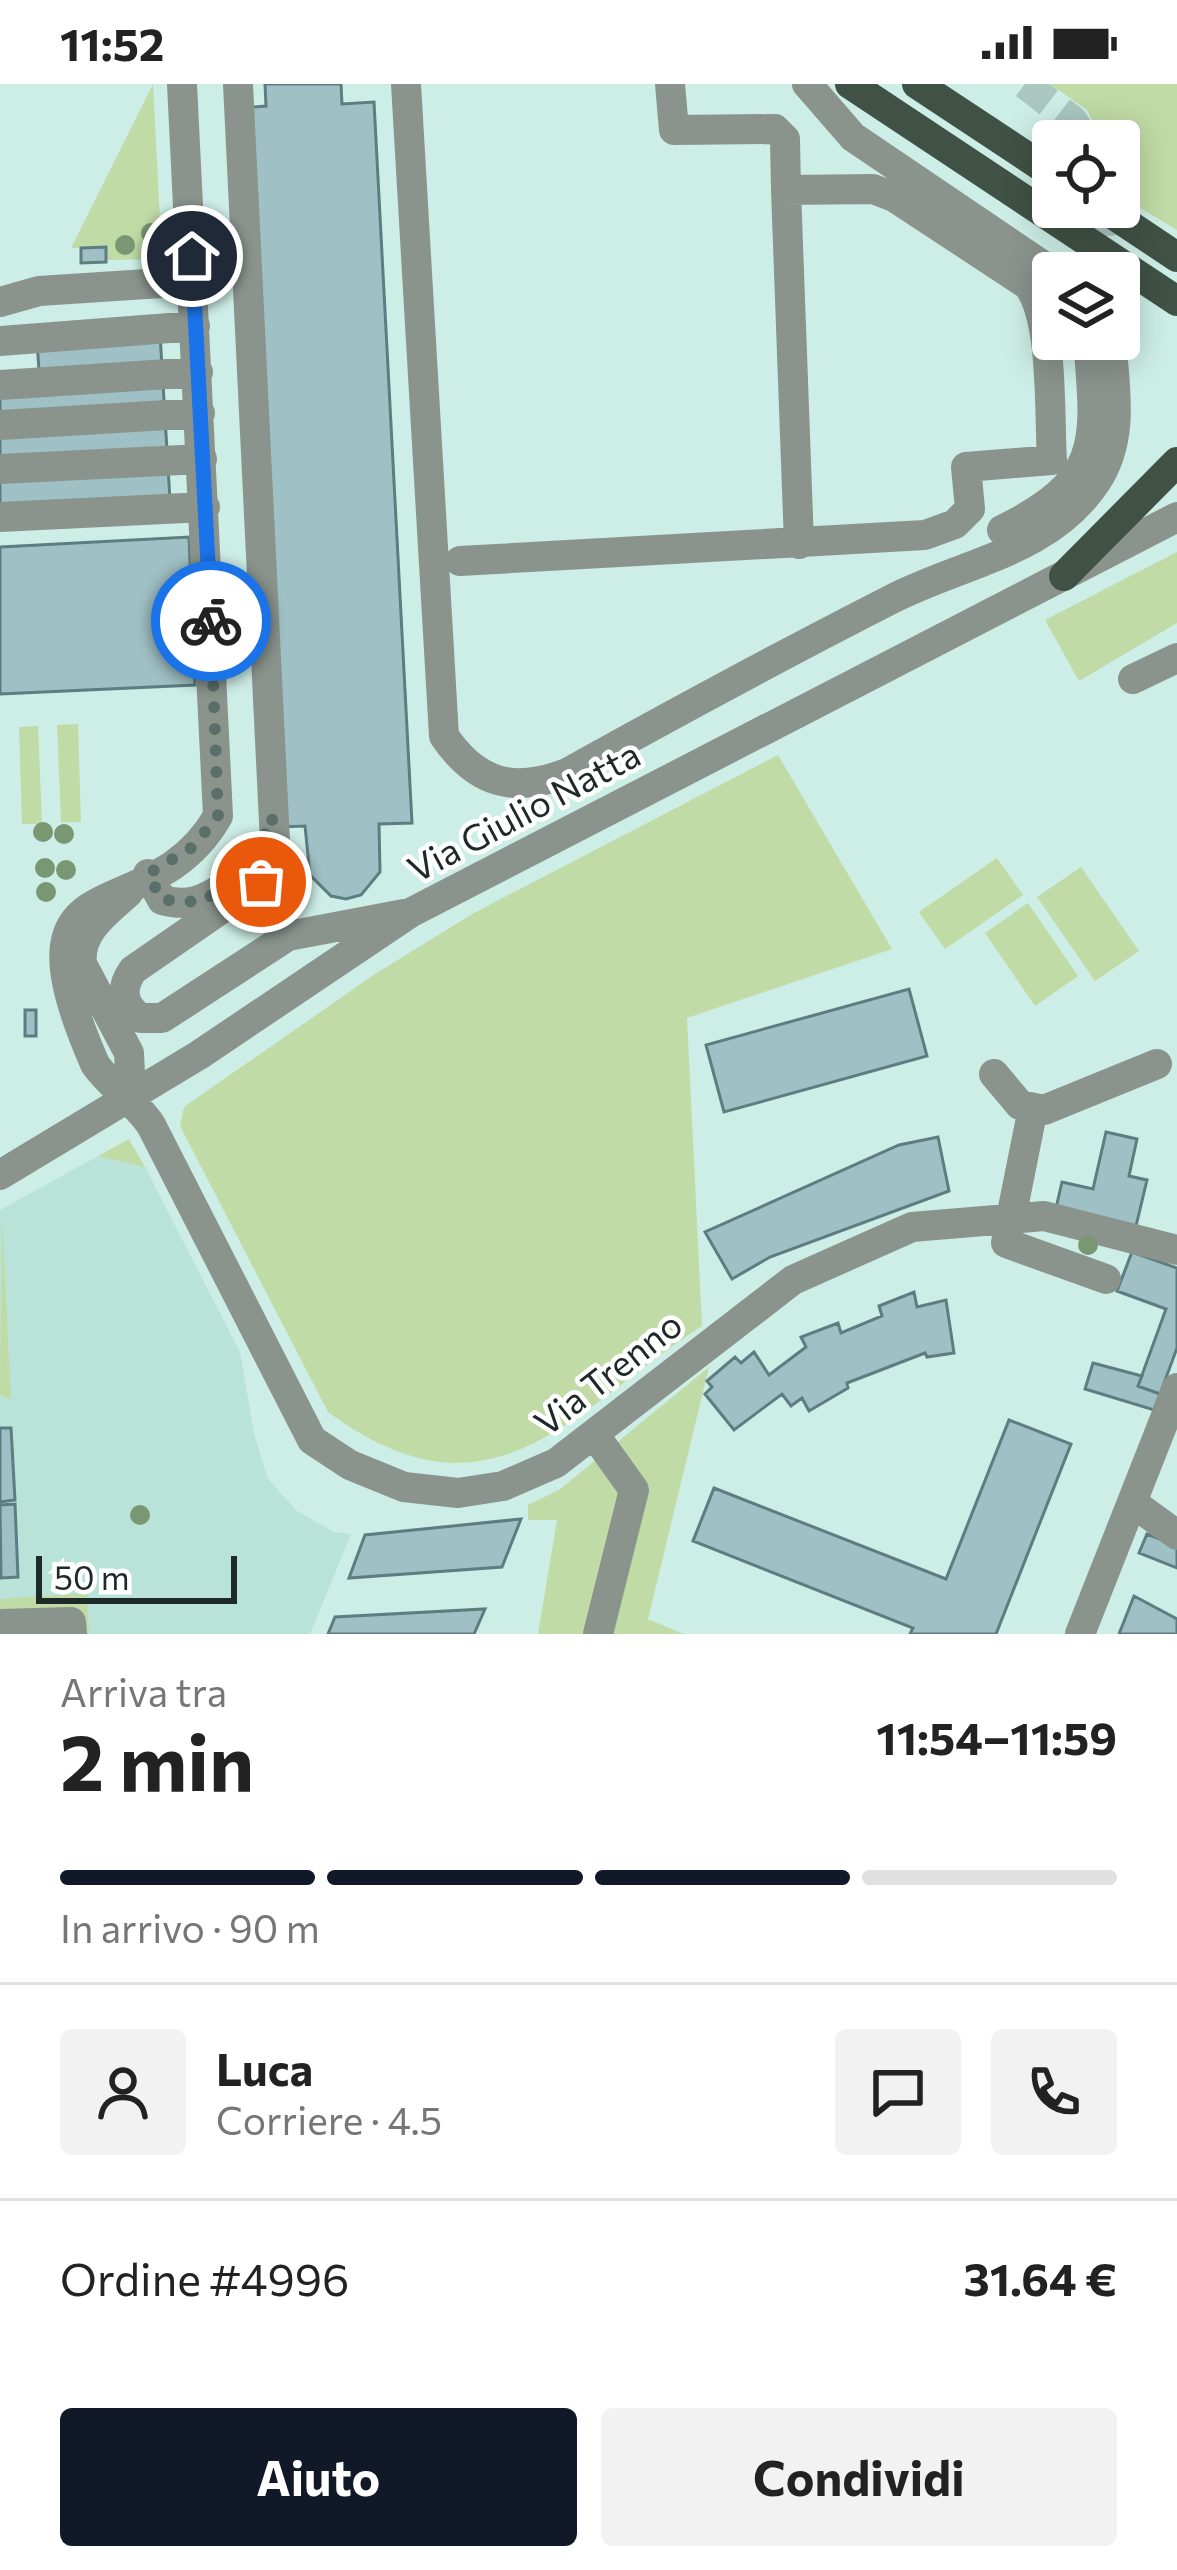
<!DOCTYPE html>
<html lang="it">
<head>
<meta charset="utf-8">
<style>
	body { margin:0; font-family:Commissioner,sans-serif; background:#f2f2f2; color:#222; height:100vh; display:flex; flex-direction:column; font-size:45px; white-space:nowrap }
	* { box-sizing:border-box; margin:0 }
	p { font-size:39px; color:#767676 }
	.icon { flex:none; width:66px; height:66px; fill:none; stroke:currentColor; stroke-width:2; stroke-linecap:round; stroke-linejoin:round }
	.map { position:relative; height:1550px; overflow:hidden }
	.details { display:flex; flex-direction:column; background:#fff; flex:1 }
	.details>* { flex:none }
	.buttons { position:absolute; left:1032px; top:36px; display:grid; gap:24px }
	.buttons a { display:grid; place-items:center; width:108px; height:108px; border-radius:12px; background:#fff; box-shadow:0 6px 30px #0003; font-size:60px }
	.scale { position:absolute; left:36px; bottom:30px; width:201px; box-sizing:border-box; padding-left:12px; border:6px solid #1d2a27; border-top:0; font-size:33px; line-height:42px; white-space:nowrap; color:#1d2a27; -webkit-text-stroke:9px #fff; paint-order:stroke }
	.pin { position:absolute; display:grid; place-items:center; width:102px; height:102px; color:#fff; margin:-51px; border:6px solid #fff; border-radius:50%; box-shadow:0 3px 12px #0007 }
	.courier { position:absolute; display:grid; place-items:center; width:120px; height:120px; margin:-60px; border:9px solid #1a73e8; border-radius:50%; background:#fff; color:#222; box-shadow:0 3px 15px #0007 }
	.overview em { font-style:normal; font-weight:700 }
	.overview div { display:flex; flex-direction:column-reverse }
	.overview { display:flex; align-items:center; justify-content:space-between; height:204px; padding:0 60px }
	h1 { font-size:78px; font-weight:700; line-height:90px }
	.bar { display:grid; grid-template-columns:repeat(4,1fr); gap:18px 12px; align-content:center; height:144px; padding:0 60px }
	.bar i { height:15px; border-radius:9px; background:#e0e0e0 }
	.bar .current { background:#111827 }
	.bar p { grid-column:span 4 }
	.line { display:flex; align-items:center; gap:30px; padding:0 60px; border-top:3px solid #e0e0e0 }
	.line div { flex:1 }
	.round { display:grid; place-items:center; flex:none; width:126px; height:126px; border-radius:12px; background:#f2f2f2 }
	.primary-button { display:flex; gap:24px; margin-top:auto; padding:24px 60px }
	.primary-button a { flex:1; height:138px; border-radius:12px; background:#111827; color:#fff; font-size:48px; font-weight:700; line-height:138px; text-align:center }
	.primary-button a+a { background:#f2f2f2; color:#222 }
	.status { display:flex; justify-content:space-between; align-items:center; height:84px; padding:0 60px; background:#fff; direction:ltr }
	.status svg { height:33px; fill:currentColor }
	.map>svg:first-child { display:block }
	.built { fill:#b9e2d9 }
	.green { fill:#c0dba6 }
	.building { fill:#9fc0c4; stroke:#5d7d80; stroke-width:3 }
	.lines { fill:none; stroke-linecap:round; stroke-linejoin:round }
	.minor-tunnel { stroke:#aac7c0; stroke-width:30; stroke-dasharray:30 15; stroke-linecap:butt }
	.minor { stroke:#8a948d; stroke-width:30 }
	.major { stroke:#405245; stroke-width:30 }
	.tree { fill:#7a9774 }
	.done { stroke:#5b6f6a; stroke-width:12; stroke-dasharray:0 21.6 }
	.route { stroke:#1a73e8; stroke-width:15 }
	.labels { text-anchor:middle; dominant-baseline:central; stroke-width:9; stroke-linejoin:round; paint-order:stroke }
	.street-label { font-size:36px; fill:#1d2a27; stroke:#fff }
</style>
</head>
<body>
<div class="status"><b>11:52</b><svg viewBox="0 0 49 12"><path d="M0 12V9h3v3zM5 12V6h3v6zM10 12V3h3v9zM15 12V0h3v12zM26 1h20v11H26zM47 4h2v5h-2z"/></svg></div>
<div class="map">
<svg width="1177" height="1550" viewBox="0 0 1177 1550">
	<rect width="100%" height="100%" fill="#cdeee6"/>
	<!-- built -->
	<path class="built" d="M98,1072L145,1083L240,1268L254,1350L268,1395L297,1427L334,1448L351,1450L310,1550H0V1126Z"/>
	<!-- green -->
	<path class="green" d="M153,0L162,175L106,176L105,163L71,164Z
		M1050,0H1177V146L1119,111V57H1103L1087,26Z
		M1177,468V539L1079,597L1045,536Z
		M78,640L81,738H61L57,641Z
		M38,642L42,740H22L19,643Z
		M778,671L892,865L687,934L702,1242C571,1327 492,1449 328,1328L180,1042L184,1023L375,890L474,829Z
		M997,774L1023,811L945,865L919,828Z
		M1081,783L1139,867L1095,897L1037,813Z
		M1028,819L1078,892L1035,922L985,849Z
		M129,1055L145,1083L98,1072Z
		M2,1134L11,1315L0,1311Z
		M709,1283L648,1535L683,1550H538L557,1436H528V1421L559,1406Z
		M87,1509L89,1550H0V1515Z"/>
	<!-- building -->
	<path class="building" d="M265,0H341L342,20L374,18L412,739L379,740L380,788L361,811L346,815L331,812L310,791L305,742L280,743L241,24L266,22Z
		M106,163V178L81,179V164Z
		M160,250L170,416L0,425V303L40,301L37,257Z
		M189,453L195,601L0,610V463Z
		M909,905L927,972L724,1028L706,961Z
		M25,926H36V952H25Z
		M1106,1048L1137,1055L1129,1092L1147,1096L1136,1142L1056,1124L1062,1098L1093,1105Z
		M938,1053L949,1107L770,1173L732,1195L705,1148L899,1061Z
		M1132,1168L1177,1184V1264L1160,1310L1138,1302L1166,1225L1117,1207Z
		M914,1208L917,1223L946,1216L954,1269L927,1273L925,1269L847,1299L848,1304L809,1327L802,1314L791,1322L782,1310L734,1346L705,1310L712,1303L707,1297L735,1273L741,1279L754,1268L769,1291L806,1263L801,1253L838,1239L841,1249L882,1232L879,1222Z
		M1093,1279L1142,1292L1138,1302L1160,1310L1154,1326L1085,1305Z
		M1009,1336L1071,1360L996,1550H910L913,1544L693,1457L714,1404L946,1495Z
		M0,1344H11L15,1416L0,1418Z
		M15,1420L18,1493L1,1494L0,1421Z
		M521,1435L502,1483L349,1494L365,1451Z
		M1147,1450L1177,1462V1484L1139,1469Z
		M1134,1512L1177,1535V1550H1119Z
		M485,1525L474,1550H328L335,1533Z"/>
	<g class="lines">
		<!-- minor-tunnel -->
		<path class="minor-tunnel" d="M1025,0L1072,36L1086,57
			M1099,123L1107,189"/>
		<!-- minor -->
		<path class="minor" d="M182,0L218,732C149,853 0,763 95,980C107,999 135,1017 151,1041L312,1356L350,1381L404,1403L458,1409L503,1402L556,1379L793,1196L912,1143L1044,1132L1177,1166
			M238,0L276,779L269,792L133,886C120,904 122,922 141,934H162L288,852L404,830
			M406,0L444,652C476,699 513,710 567,689C675,629 782,571 892,515C962,479 1050,468 1096,398C1125,355 1115,304 1111,255
			M807,0L853,53L1054,189
			M786,106L799,460
			M0,218L39,207L193,197
			M0,257L195,242
			M0,301L198,288
			M0,341L200,329
			M0,385L202,375
			M0,433L205,423
			M1002,446C1105,395 1096,357 1088,255
			M460,477L925,451L955,440L970,425L966,383L1052,376C1049,330 1054,236 1028,201L894,113L873,105L786,106L785,55L775,45L674,46L670,0
			M1133,595L1177,574
			M148,790L162,816C188,823 202,817 224,803
			M128,809C106,829 78,848 82,880L129,969L131,1012
			M994,990L1020,1021L1044,1026L1157,980
			M1033,1024L1006,1159L1106,1195
			M0,1091L199,971L410,829L1177,433
			M594,1350L634,1406L598,1550
			M1140,1424L1177,1451
			M0,1540L71,1538L72,1550
			M1080,1550L1177,1304"/>
		<!-- major -->
		<path class="major" d="M850,0L1177,217
			M917,0L1053,90
			M1102,123L1177,173
			M1064,492L1177,378"/>
	</g>
	<!-- trees -->
	<g class="tree">
		<circle cx="151" cy="149" r="10"/>
		<circle cx="125" cy="161" r="10"/>
		<circle cx="43" cy="748" r="10"/>
		<circle cx="64" cy="750" r="10"/>
		<circle cx="45" cy="784" r="10"/>
		<circle cx="66" cy="786" r="10"/>
		<circle cx="46" cy="808" r="10"/>
		<circle cx="1088" cy="1161" r="10"/>
		<circle cx="140" cy="1431" r="10"/>
	</g>
	<g class="lines">
		<!-- done -->
		<path class="done" d="M211,537L218,733L191,764L148,790L162,816L201,818L250,787L272,733L275,779L261,798"/>
		<!-- route -->
		<path class="route" d="M192,172L211,537"/>
	</g>
	<g class="labels">
		<!-- street labels -->
		<g class="street-label">
			<text transform="translate(523 726) rotate(-28)">Via Giulio Natta</text>
			<text transform="translate(607 1288) rotate(-38)">Via Trenno</text>
		</g>
	</g>
</svg>
<div class="buttons">
<a><svg class="icon" aria-label="locate" viewBox="0 0 24 24"><circle cx="12" cy="12" r="6"/><path d="M12 2v4M12 18v4M2 12h4M18 12h4"/></svg></a>
<a><svg class="icon" aria-label="layers" viewBox="0 0 24 24"><path d="M12 4l9 5-9 5-9-5zM3 14l9 5 9-5"/></svg></a>
</div>
<div class="scale">50 m</div>
<div class="pin" style="left:261px;top:798px;background:#ea580c"><svg class="icon" aria-label="bag" viewBox="0 0 24 24"><path d="M5 8h14l-1 12H6zM9 8a3 3 0 0 1 6 0"/></svg></div>
<div class="pin" style="left:192px;top:172px;background:#1f2937"><svg class="icon" aria-label="home" viewBox="0 0 24 24"><path d="M3 11l9-7 9 7M6 9v11h12V9"/></svg></div>
<div class="courier" style="left:211px;top:537px"><svg class="icon" aria-label="bike" viewBox="0 0 24 24"><circle cx="6" cy="16" r="4"/><circle cx="18" cy="16" r="4"/><path d="M6 16l4-8h5l3 8M10 8l3 8H6M13 5h3"/></svg></div>
</div>
<section class="details">
<div class="overview"><div><h1>2 min</h1><p>Arriva tra</p></div><em>11:54–11:59</em></div>
<div class="bar"><i class="current"></i><i class="current"></i><i class="current"></i><i></i><p>In arrivo · 90 m</p></div>
<div class="line" style="height:216px"><a class="round"><svg class="icon" aria-label="person" viewBox="0 0 24 24"><circle cx="12" cy="8" r="4"/><path d="M4 21q1-7 8-7t8 7"/></svg></a><div><b>Luca</b><p>Corriere · 4.5</p></div><a class="round"><svg class="icon" aria-label="chat" viewBox="0 0 24 24"><path d="M4 5h16v11H9l-5 4z"/></svg></a><a class="round"><svg class="icon" aria-label="phone" viewBox="0 0 24 24"><path d="M5 4h4l2 5-3 2q2 4 5 5l2-3 5 2v4C11 20 4 13 5 4z"/></svg></a></div>
<div class="line" style="height:156px"><div>Ordine #4996</div><b>31.64 €</b></div>
<div class="primary-button"><a>Aiuto</a><a>Condividi</a></div>
</section>
</body>
</html>
